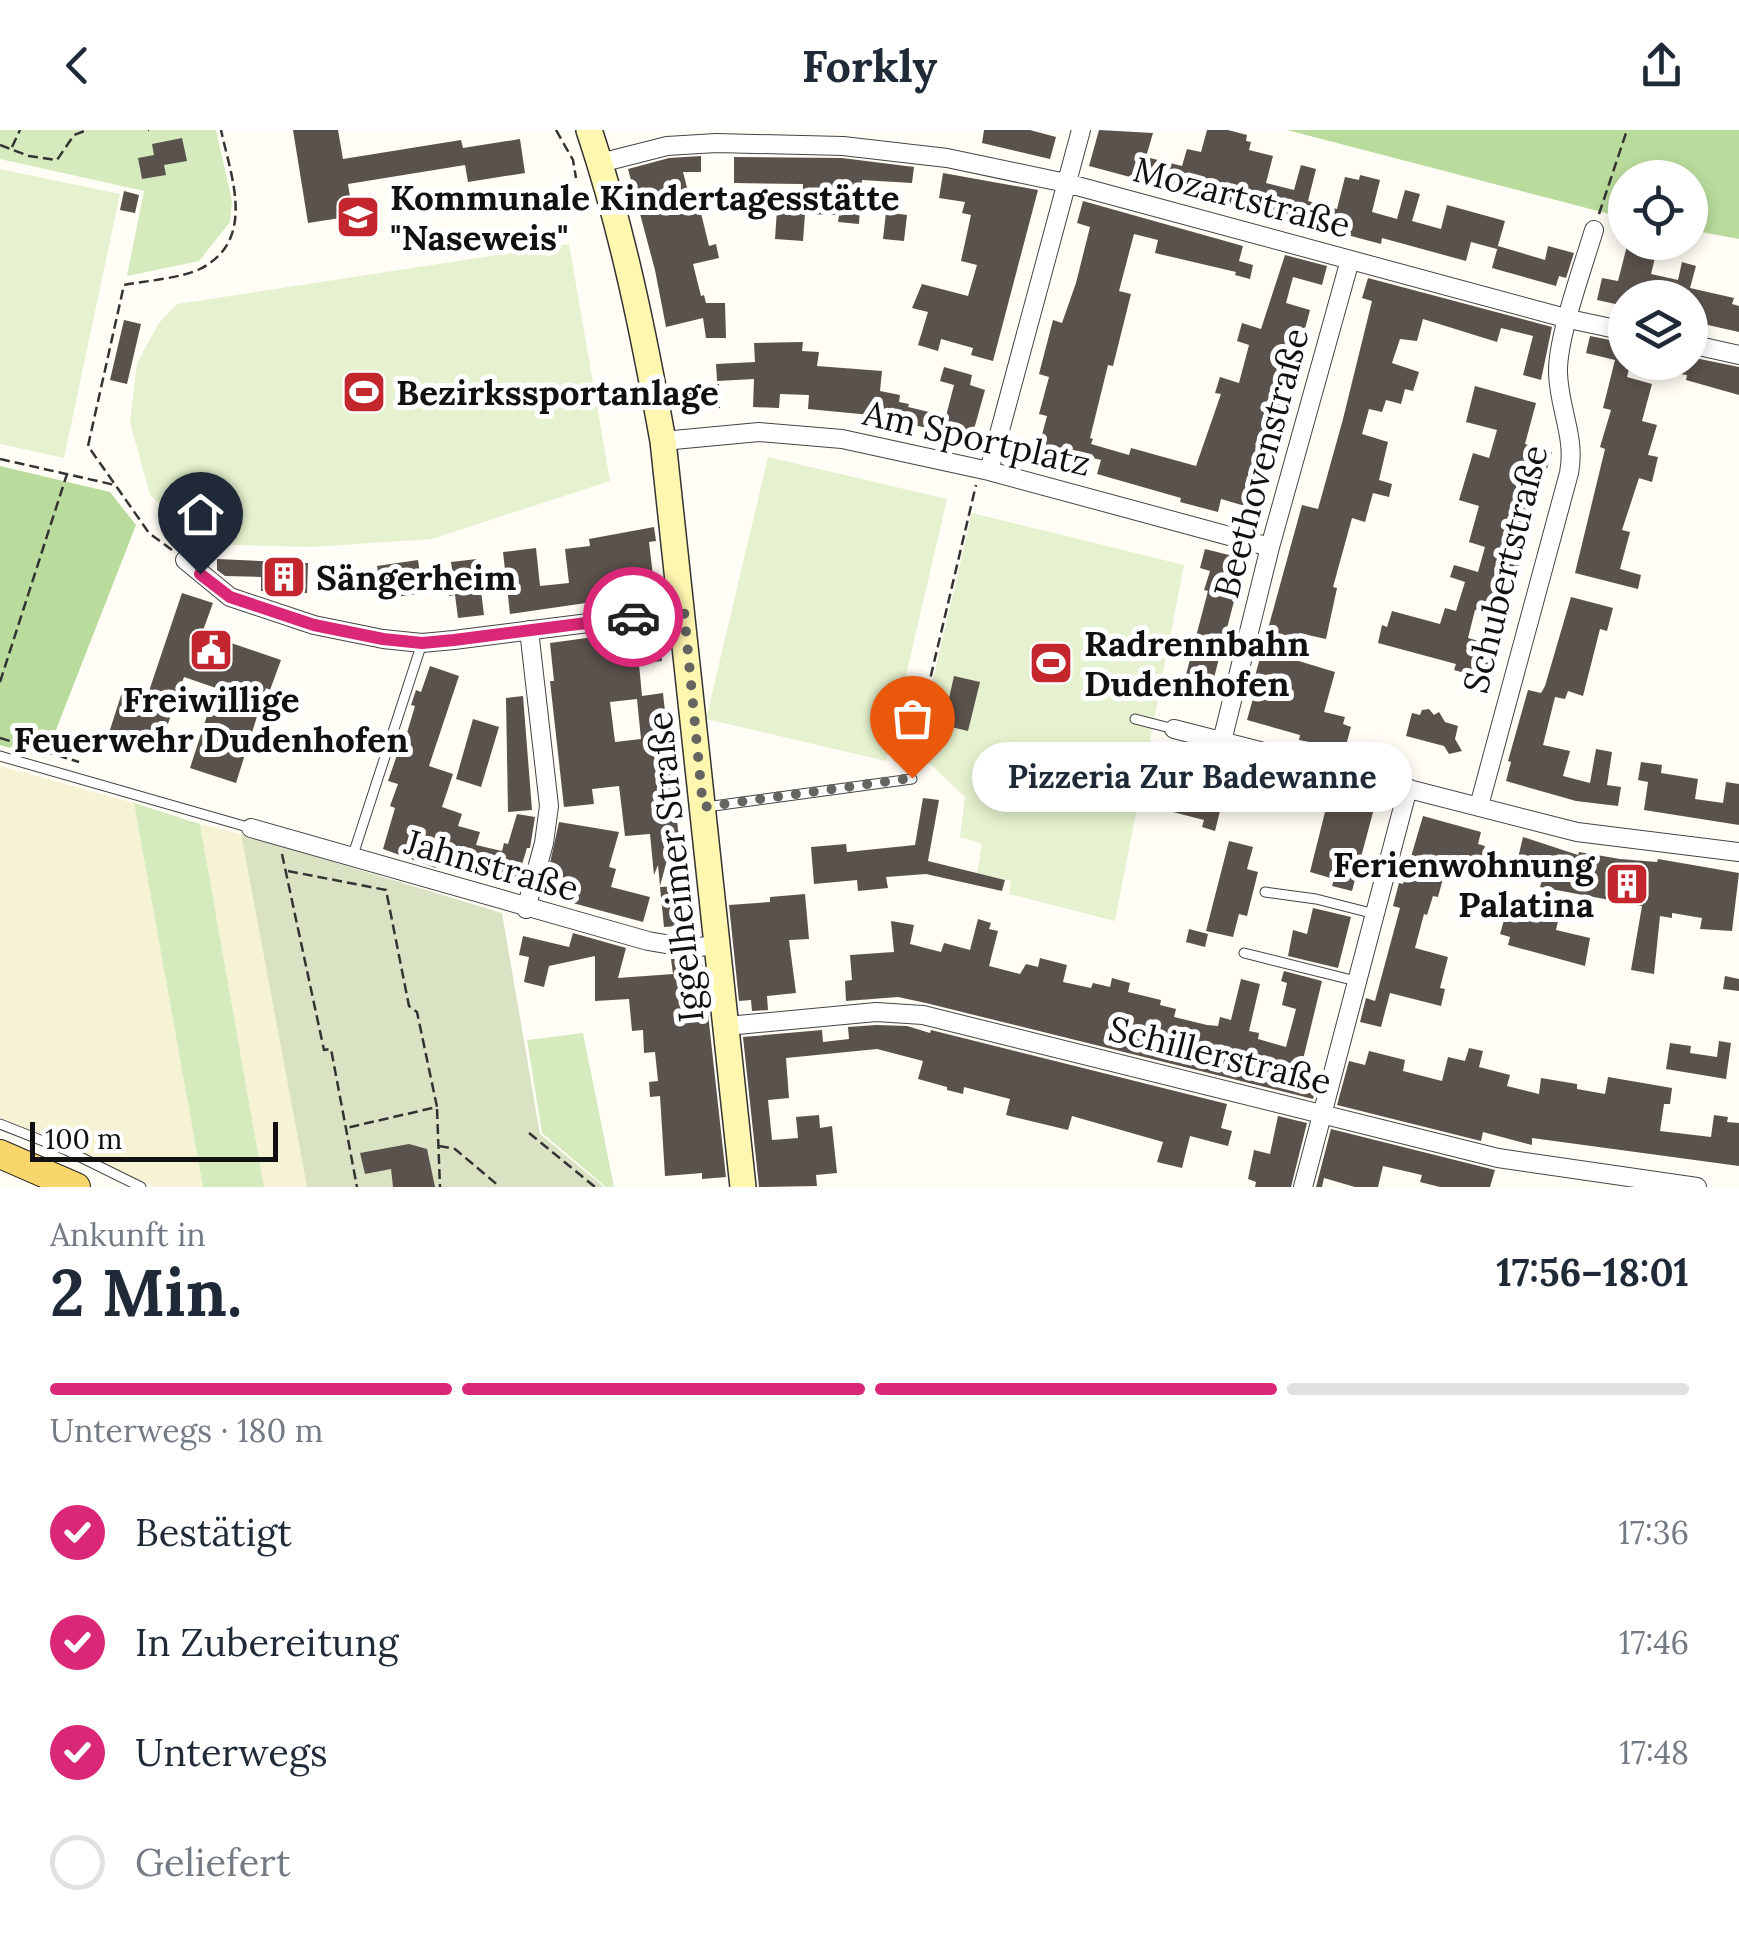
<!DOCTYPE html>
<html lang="de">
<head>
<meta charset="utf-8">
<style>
	body { margin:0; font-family:Lora,serif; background:#f6f6f7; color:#1f2937; height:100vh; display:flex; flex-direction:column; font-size:38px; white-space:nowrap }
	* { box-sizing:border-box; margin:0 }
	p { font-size:32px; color:#747a83 }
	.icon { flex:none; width:55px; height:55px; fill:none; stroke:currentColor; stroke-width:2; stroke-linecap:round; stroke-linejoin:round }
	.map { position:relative; height:1057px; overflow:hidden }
	.panel { display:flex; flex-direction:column; background:#fff; flex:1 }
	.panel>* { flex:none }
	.tools { position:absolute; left:1608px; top:30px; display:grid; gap:20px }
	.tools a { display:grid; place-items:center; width:100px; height:100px; border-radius:50%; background:#fff; box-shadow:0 5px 15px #0003; font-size:50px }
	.scale { position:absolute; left:30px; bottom:25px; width:248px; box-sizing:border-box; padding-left:10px; border:5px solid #111; border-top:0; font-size:28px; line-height:35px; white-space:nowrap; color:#111; -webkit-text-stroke:8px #fff; paint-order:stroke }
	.pin { position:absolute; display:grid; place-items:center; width:85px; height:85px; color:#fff; margin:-102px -42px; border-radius:50% 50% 50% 0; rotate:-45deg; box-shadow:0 0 10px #0007 }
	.pin .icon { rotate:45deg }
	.courier { position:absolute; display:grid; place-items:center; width:100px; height:100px; margin:-50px; border:8px solid #db2777; border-radius:50%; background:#fff; color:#222; box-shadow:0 2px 12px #0007 }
	.bubble { position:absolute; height:70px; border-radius:35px; background:#fff; box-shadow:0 5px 15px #0003; font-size:32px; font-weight:700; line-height:70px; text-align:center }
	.overview em { font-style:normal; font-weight:700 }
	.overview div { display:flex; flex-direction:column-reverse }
	.overview { display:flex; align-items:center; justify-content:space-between; height:170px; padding:0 50px }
	h1 { font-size:65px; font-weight:700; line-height:75px }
	.bar { display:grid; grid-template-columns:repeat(4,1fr); gap:15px 10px; align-content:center; height:120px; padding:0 50px }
	.bar i { height:12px; border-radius:8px; background:#e0e1e3 }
	.bar .active { background:#db2777 }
	.bar p { grid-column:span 4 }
	ol { padding:0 50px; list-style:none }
	li { display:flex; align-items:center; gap:30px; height:110px }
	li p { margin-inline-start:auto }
	li .icon { padding:10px; border-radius:50%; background:#db2777; color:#fff; stroke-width:4 }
	li:last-child { color:#747a83 }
	li i { width:55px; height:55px; border:5px solid #e0e1e3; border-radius:50% }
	header { display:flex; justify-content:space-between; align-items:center; height:130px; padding:0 50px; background:#fff; font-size:45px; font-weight:700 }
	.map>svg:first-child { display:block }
	.farmland { fill:#f6f3d4 }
	.green { fill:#d5ebbd }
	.forest { fill:#b9dc9c }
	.cemetery { fill:#d9e3c4 }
	.pitch { fill:#e6f2cf }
	.building { fill:#5a524d; fill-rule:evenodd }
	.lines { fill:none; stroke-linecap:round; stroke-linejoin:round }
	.lane-casing { stroke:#444; stroke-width:11 }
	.street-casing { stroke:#444; stroke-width:20 }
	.secondary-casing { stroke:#333; stroke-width:28 }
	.primary-casing { stroke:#222; stroke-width:30 }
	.path { stroke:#333; stroke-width:2.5; stroke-dasharray:10 5; stroke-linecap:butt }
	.lane { stroke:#fff; stroke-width:9 }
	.street { stroke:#fff; stroke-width:18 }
	.secondary { stroke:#fff6b0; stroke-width:25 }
	.primary { stroke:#f9d66b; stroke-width:28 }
	.done { stroke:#646461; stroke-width:10; stroke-dasharray:0 18 }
	.route { stroke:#db2777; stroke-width:12 }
	.labels { text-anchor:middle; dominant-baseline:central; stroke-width:10; stroke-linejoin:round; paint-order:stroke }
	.poi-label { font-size:35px; font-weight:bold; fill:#111; stroke:#fff; text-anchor:start }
	.street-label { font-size:35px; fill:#111; stroke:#fff }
</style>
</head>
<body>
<header><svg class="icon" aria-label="back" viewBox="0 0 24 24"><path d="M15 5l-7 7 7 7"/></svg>Forkly<svg class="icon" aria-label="share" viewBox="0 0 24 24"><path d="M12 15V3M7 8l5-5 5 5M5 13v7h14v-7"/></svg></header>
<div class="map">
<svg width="1739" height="1057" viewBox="0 0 1739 1057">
	<rect width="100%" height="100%" fill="#fffdf5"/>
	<!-- farmland -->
	<path class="farmland" d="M0,636L134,673L203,1057H155L0,988Z
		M200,694L241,704L307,1057H264Z"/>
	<!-- green -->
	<path class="green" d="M0,0H216L232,71L230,92L199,131L127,146L144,61L0,29Z
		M134,673L200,694L264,1057H203Z
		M583,903L614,1057H606L542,1003L527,910Z"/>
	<!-- forest -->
	<path class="forest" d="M1287,0H1739V109L1690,100V48H1625V88Z
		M0,336L110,362L136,395L45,628L0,615Z"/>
	<!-- cemetery -->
	<path class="cemetery" d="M241,704L502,783L540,1004L604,1057H307Z"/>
	<!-- pitch -->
	<path class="pitch" d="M0,39L120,64L64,328L0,314Z
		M569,114L610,351L432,409L311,417L203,414L150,365L130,292L137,233L159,193L177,174Z
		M768,327L947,369L886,631L706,589Z
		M972,383L1184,435L1115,791L1009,764L1011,751L977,743L982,714L960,707L965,667L930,634L914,631Z"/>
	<!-- building -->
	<path class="building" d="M293,0H338L343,29L461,10L463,18L520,9L525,43L468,52L465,35L348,54L353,86L308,93Z
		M984,0H1030L1056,7L1050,29L982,13Z
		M1099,0L1153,3L1146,27L1182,36L1187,19L1201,22L1207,0H1228L1247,5L1246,11L1251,12L1249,20L1273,26L1266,53L1294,60L1301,35L1316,39L1308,71L1337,79L1345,47L1359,50L1360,45L1380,50L1372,82L1397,89L1405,60L1420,64L1412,91L1441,99L1447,75L1505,91L1497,119L1471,112L1466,131L1382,108L1381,114L1089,36Z
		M182,8L187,31L164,35L166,45L142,49L138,28L154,25L152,14Z
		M701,26V42H683L692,77L699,75L709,116L716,114L719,128L693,134L701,166L704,165L706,173H725L726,208H706L703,188L666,197L655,140L628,39L669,28Z
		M734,27L842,28L914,37L912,53L862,50L859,94L838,92L839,85L805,84L803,111L775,109L777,79L802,80L803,54L734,53Z
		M943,43L1038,60L993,231L971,225L973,218L941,209L938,221L918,215L928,182L912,178L922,154L968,166L977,135L961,131L971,85L962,83L965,72L939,68Z
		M124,61L139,65L135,83L120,80Z
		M1083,71L1243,116L1239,131L1253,135L1250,149L1235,145L1236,142L1155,123L1158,110L1134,104L1119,161L1131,164L1113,236L1108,235L1090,308L1093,309L1091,314L1129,325L1131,318L1196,336L1221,264L1215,263L1220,247L1239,253L1249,215L1237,211L1242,193L1261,199L1285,125L1327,136L1322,155L1293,147L1286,173L1310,180L1305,199L1300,197L1252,378L1221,369L1218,382L1180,372L1181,368L1097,344L1101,330L1069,322L1066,334L1036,327L1047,286L1039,284L1049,247L1039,244L1053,190L1062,193L1076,153L1090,97L1077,93Z
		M886,82L907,85L904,111L883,109Z
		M1628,112L1644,114L1642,121L1656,124L1651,144L1678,150L1682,132L1696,136L1690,158L1734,168L1732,174L1739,176V202L1690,191V160L1688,168H1621L1620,175L1597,170L1602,148L1618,151Z
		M1498,116L1545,130L1548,116L1574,123L1566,148L1559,146L1556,156L1492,138Z
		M1368,148L1552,197L1541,250L1523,245L1533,206L1501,198L1497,212L1423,189L1417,211L1400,209L1392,233L1419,242L1413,261L1405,259L1401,274L1386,270L1382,282L1369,279L1362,304L1388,312L1379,350L1392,354L1389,367L1373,363L1365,392L1352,388L1333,457L1337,458L1326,509L1299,503L1292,529L1335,542L1324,582L1345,587L1343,594L1351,597L1345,619L1299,610L1300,605L1247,590L1259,547L1255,546L1302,375L1318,379L1343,289L1372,171L1362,168Z
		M124,190L141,194L127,254L110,250Z
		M1590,206L1625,213V238L1629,239L1627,247L1652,254L1642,291L1657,295L1648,325L1658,327L1652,352L1639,348L1622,400L1630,402L1620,439L1641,445L1638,459L1575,443L1605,319L1600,317L1611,280L1603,278L1615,230L1586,223Z
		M803,212L802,221L819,222L817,236L882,241L880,261L900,265L899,272L909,274L908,277L946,286L954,255L940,251L944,237L972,245L970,255L985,260L971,310L881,286L808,279L809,265L780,264L779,278L753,277L754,249L717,251L716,234L755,232L754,213Z
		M1690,227L1739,237V265L1686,250L1687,245L1680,244L1682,232H1690Z
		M719,254L720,278L688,280L686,256Z
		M1475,256L1536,273L1525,314L1552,322L1503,487L1475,480L1468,508L1501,517L1492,551L1454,540L1456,534L1378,513L1382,495L1387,497L1392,481L1440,494L1445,478L1456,481L1465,452L1450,447L1454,435L1478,442L1485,417L1469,412L1479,376L1459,370L1473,323L1489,328L1497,300L1466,292Z
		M654,397L656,411L649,412L655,463L510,484L503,422L536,418L540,456L569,453L565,419L590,416L589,409Z
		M1205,419L1237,427L1235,434L1243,437L1210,563L1183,556L1208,461L1204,460L1210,441L1200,438Z
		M217,429L308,433L307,463L287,462V467H273V462L261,461V447L225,446L217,440Z
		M477,429L484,485L458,488L455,465L449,466L448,453L454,452L451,432Z
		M418,430L423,463L382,469L377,436Z
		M182,463L213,473L202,503L281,530L270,560L266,558L236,653L190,638L216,558L184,547L157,626L107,609L124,556L148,564Z
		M1571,467L1613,478L1607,501L1600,499L1583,566L1568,561L1565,569L1555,567L1543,615L1570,621L1563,646L1590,653L1596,619L1612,622L1607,655L1621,657L1618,676L1576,671L1506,651L1511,632L1508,631L1528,560L1541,563L1545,556Z
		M616,504V509L659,504L662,531L639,534L642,566L663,563L680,718L670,719L660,756L658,735L654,745L650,704L625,706L619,656L592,659L594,674L564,677L550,551H554L550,513ZM637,569L641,609L615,612L610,572Z
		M430,536L459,546L429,636L453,644L442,677L462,684L458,696L480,702L476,715L502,721L504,713L508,714L517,684L535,687L530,718H527L515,757L438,730L436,738L383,719L395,678L390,676L398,654L388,651L397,625L394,624L398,611L404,613L415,576L411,575L416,560L421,562Z
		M954,546L980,552L968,601L943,595Z
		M523,566L532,680L508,682L506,568Z
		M1429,579L1434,585L1439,582L1445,592L1458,596L1455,609L1462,621L1449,624L1444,616L1406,606L1412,583L1420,585L1422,580Z
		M473,589L499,597L481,657L456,649Z
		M1167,616L1376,671L1352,761L1332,756L1334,749L1310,742L1325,682L1226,657L1215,701L1202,697L1204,690L1169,681L1172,667L1153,662Z
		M1641,632L1662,635L1661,643L1698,649L1695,669L1723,673L1726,652L1739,654V695L1644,680L1648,652L1638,650Z
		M923,668L939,670L928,731L1005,750L1002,761L926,744L886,747L888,758L858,761L857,750L814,754L811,717L846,714L847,722L915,715Z
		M1423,686L1481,702L1478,714L1485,716L1478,738L1448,730L1438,767L1433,766L1427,785L1424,784L1415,818L1448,827L1440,858L1445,859L1441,876L1390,863L1381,897L1360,892L1366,868L1375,871L1400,778L1393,776L1399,753L1403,754Z
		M559,692L619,702L609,737L616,739L611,757L650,767L643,792L543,765Z
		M1523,707L1578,725L1579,722L1620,729L1657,732L1658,729L1739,743L1732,801L1700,799L1702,788L1672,783V788L1660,786L1654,844L1631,840L1642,776L1540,757L1546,735L1518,728Z
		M1229,711L1253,717L1247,739L1258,742L1247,786L1239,784L1233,807L1206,801Z
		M679,756L680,768H689L692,795L664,797L660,757Z
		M805,764L809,809L789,810L796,863L767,866L768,880L752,881L751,870L739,871L729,775L770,772V767Z
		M1313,778L1351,787L1338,838L1288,826L1293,800L1307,804Z
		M1534,780L1559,787L1556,800L1590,808L1585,836L1508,815L1510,807L1500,804L1506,783L1532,789Z
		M978,789L991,793L989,799L998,801L989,836L1020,844L1026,834L1038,837L1040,828L1067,835L1063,852L1091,858L1093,853L1110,857L1112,848L1130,853L1128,862L1161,870L1160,875L1176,879L1174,887L1207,895L1218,896L1220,887L1231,890L1241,849L1260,854L1249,901L1259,903L1258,909L1286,917L1296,879L1282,875L1287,853L1281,851L1284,841L1322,851L1300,942L1319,947L1313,969L926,873L898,867L846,871L845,851L852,850L850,825L894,822L891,791L914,795L910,814L941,822L944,813L970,820Z
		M1189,799L1208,804L1205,817L1186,812Z
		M573,803L626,818L618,848L673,844L671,829H702L726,1047L702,1049V1043L665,1046L660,966L650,967L649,952L658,951L655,922L644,923L643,900L632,901L629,869L595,871V826L549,836L544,857L524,852L529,827L519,825L523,806L569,817Z
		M1725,846L1739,849V861L1723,859Z
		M876,895L907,896L930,903L931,900L1227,974L1221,998L1232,1001L1228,1016L1190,1006L1182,1038L1157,1032L1163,1012L1072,986L1068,1000L1006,985L1010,969L964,957L963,964L947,960V957L918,949L923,931L877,919L786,928L789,968L768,970L772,1010L798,1008L796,987L819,985L820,998L832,996L837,1043L816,1045L817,1056L759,1057L743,907L822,900L823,912L849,909L848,897Z
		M1719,911L1731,913L1726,949L1666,939L1670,913L1691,916L1690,923L1717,927Z
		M1469,918L1483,921L1479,937L1510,945L1507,956L1539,964L1541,948L1577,954V959L1605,964L1608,947L1672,958L1670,974H1664L1660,1001L1711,1007L1714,985L1728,987L1727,992L1739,993V1036L1532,1008V1015L1483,1002L1481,1011L1337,975L1349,931L1365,935L1369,921L1405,930L1403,941L1442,951L1448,927L1465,931Z
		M1278,986L1307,993L1291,1057H1255L1256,1052L1248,1049L1254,1020L1270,1024Z
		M1331,999L1495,1040L1490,1057H1440L1420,1052L1422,1045L1383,1036L1378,1057H1355L1324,1048L1322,1057H1316Z
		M409,1014L427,1019L435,1057H393L391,1039L365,1044L360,1023Z"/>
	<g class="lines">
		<defs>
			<path id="lane" d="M1135,589L1174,599
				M0,626L251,698
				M706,677L912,649
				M352,728L422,513
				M1265,762L1316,769L1375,784
				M1244,823L1356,851
				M0,994L66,1020L141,1057"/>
			<path id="street" d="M600,33L667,16L716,13L843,16L947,28L1066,53L1569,189L1625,201
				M1690,214L1739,225
				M663,311L759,302L842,309L989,341L1270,417
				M989,341L1081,0
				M185,430L230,467L314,495L383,509L422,513L454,510L684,481
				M1174,599L1577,702L1739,722
				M1222,611L1270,417L1350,130
				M1479,676L1569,343C1576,307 1559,279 1558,243C1557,208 1583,137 1594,100
				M251,698L648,811L689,818L718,815
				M526,779L544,713L549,676L529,500
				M727,896L876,882L923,885L1498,1028L1697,1057
				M1303,1057L1408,658"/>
			<path id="secondary" d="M589,0C623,101 644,206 663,311L743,1057"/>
			<path id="primary" d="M0,1024L76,1057"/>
		</defs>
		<!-- lane casing -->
		<use href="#lane" class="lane-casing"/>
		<!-- street casing -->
		<use href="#street" class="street-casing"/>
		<!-- secondary casing -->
		<use href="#secondary" class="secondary-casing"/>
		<!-- primary casing -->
		<use href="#primary" class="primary-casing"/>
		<!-- path -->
		<path class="path" d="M148,0H149
			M556,0L573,30L576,48
			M0,15L29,26L57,30L74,5L87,0
			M12,17L20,0
			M1599,84L1627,0
			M0,329L115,355
			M172,420L149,403L88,316L124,155C145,151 182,148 200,139C257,110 231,47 221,0
			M0,552L67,344
			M0,608L79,632
			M910,634L976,355
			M282,724L324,920L331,919L357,1057
			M288,741L386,760L409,876L417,882L437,977L346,998
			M437,979L440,1057
			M529,1003L595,1057
			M439,1016L455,1019L500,1057"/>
		<!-- lane -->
		<use href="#lane" class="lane"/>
		<!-- street -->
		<use href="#street" class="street"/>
		<!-- secondary -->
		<use href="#secondary" class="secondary"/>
		<!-- primary -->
		<use href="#primary" class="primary"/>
	</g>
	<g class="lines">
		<!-- done -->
		<path class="done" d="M633,487L684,481L703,677L912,648"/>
		<!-- route -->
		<path class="route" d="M200,444L230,467L314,495L383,509L422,513L454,510L633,487"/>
	</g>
	<!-- icons -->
	<defs>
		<symbol id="school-square" viewBox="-11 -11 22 22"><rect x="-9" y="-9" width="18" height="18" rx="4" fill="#c4262e" stroke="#fff"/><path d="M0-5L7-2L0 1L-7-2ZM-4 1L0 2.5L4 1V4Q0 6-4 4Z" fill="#fff"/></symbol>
		<symbol id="stadium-square" viewBox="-11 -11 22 22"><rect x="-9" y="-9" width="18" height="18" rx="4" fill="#c4262e" stroke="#fff"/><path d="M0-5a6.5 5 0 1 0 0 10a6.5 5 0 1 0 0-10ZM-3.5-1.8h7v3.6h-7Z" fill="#fff"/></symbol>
		<symbol id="building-square" viewBox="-11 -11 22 22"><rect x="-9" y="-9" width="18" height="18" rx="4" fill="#c4262e" stroke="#fff"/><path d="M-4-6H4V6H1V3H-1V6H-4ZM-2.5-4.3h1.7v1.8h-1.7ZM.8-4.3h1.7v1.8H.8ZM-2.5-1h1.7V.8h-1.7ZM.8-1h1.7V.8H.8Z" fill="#fff"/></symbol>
		<symbol id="civic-square" viewBox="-11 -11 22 22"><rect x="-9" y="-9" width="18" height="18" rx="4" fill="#c4262e" stroke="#fff"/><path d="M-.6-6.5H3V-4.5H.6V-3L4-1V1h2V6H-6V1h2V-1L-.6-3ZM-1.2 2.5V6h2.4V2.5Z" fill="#fff"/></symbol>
	</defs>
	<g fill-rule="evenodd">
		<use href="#school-square" x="333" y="62" width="50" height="50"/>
		<use href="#stadium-square" x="339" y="237" width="50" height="50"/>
		<use href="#building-square" x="259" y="422" width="50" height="50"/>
		<use href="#civic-square" x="186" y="495" width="50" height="50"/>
		<use href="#stadium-square" x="1026" y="508" width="50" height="50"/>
		<use href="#building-square" x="1602" y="729" width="50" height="50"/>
	</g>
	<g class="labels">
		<!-- poi labels -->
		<g class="poi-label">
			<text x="390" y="67">Kommunale Kindertagesstätte<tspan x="390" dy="40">"Naseweis"</tspan></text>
			<text x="396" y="262">Bezirkssportanlage</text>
			<text x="316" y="447">Sängerheim</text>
			<text x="1084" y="513">Radrennbahn<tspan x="1084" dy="40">Dudenhofen</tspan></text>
			<text x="211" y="569" text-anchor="middle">Freiwillige<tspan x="211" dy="40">Feuerwehr Dudenhofen</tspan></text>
			<text x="1594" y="734" text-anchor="end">Ferienwohnung<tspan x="1594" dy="40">Palatina</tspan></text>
		</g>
		<!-- street labels -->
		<g class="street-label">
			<text transform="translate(1242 67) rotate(15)">Mozartstraße</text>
			<text transform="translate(977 308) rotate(13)">Am Sportplatz</text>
			<text transform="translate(1261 333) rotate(-75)">Beethovenstraße</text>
			<text transform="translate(1505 439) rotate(-76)">Schubertstraße</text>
			<text transform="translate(492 735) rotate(16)">Jahnstraße</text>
			<text transform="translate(675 737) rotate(-96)">Iggelheimer Straße</text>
			<text transform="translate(1220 925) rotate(14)">Schillerstraße</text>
		</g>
	</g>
</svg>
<div class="tools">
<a><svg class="icon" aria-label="locate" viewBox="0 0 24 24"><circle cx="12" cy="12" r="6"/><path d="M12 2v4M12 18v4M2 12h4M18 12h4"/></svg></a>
<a><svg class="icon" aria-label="layers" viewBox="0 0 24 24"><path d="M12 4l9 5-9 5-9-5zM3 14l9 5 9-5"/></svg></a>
</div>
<div class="scale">100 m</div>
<div class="pin" style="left:912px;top:648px;background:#ea580c"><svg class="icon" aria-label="bag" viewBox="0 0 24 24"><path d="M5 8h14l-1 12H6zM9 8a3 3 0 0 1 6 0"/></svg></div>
<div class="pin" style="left:200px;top:444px;background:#1f2937"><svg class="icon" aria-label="home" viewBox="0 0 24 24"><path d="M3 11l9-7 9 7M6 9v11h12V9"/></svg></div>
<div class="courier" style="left:633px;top:487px"><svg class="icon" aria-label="car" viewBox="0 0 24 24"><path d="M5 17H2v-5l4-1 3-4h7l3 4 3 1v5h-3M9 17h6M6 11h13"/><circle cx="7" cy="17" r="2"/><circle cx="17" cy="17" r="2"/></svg></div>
<div class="bubble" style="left:972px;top:612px;width:440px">Pizzeria Zur Badewanne</div>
</div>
<section class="panel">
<div class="overview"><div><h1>2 Min.</h1><p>Ankunft in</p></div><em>17:56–18:01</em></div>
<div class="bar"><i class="active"></i><i class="active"></i><i class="active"></i><i></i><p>Unterwegs · 180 m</p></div>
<ol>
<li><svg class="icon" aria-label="check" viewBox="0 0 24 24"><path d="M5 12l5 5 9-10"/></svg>Bestätigt<p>17:36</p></li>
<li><svg class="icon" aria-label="check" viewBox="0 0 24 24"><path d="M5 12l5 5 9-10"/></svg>In Zubereitung<p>17:46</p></li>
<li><svg class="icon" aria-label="check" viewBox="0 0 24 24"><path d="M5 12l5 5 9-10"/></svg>Unterwegs<p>17:48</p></li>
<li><i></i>Geliefert</li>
</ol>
</section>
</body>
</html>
